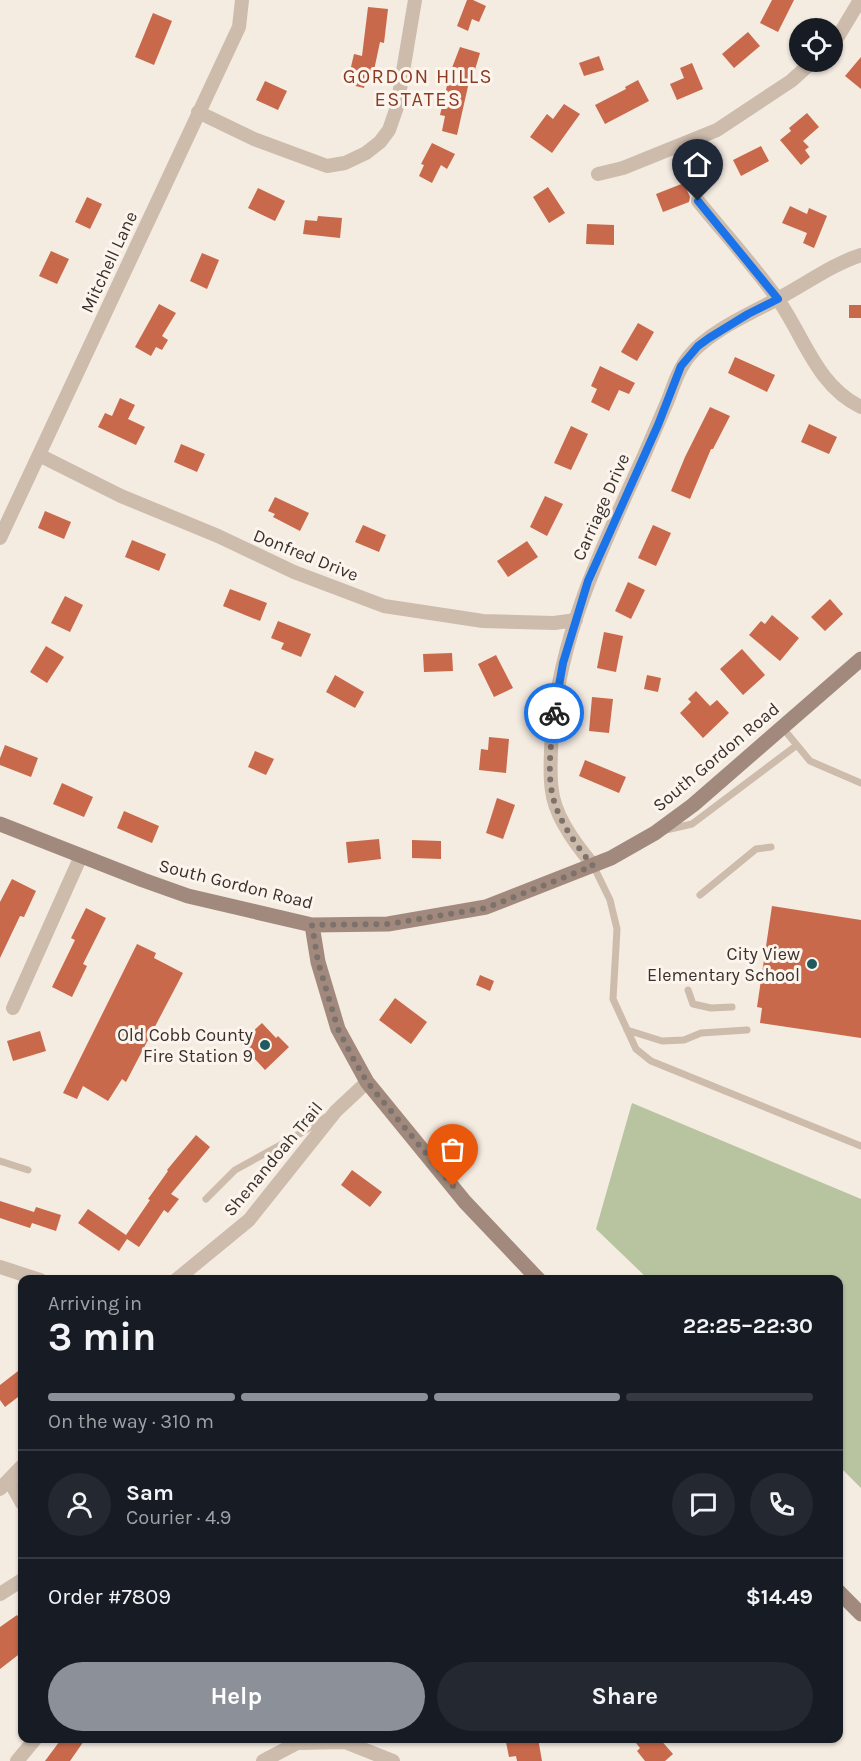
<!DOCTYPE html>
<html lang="en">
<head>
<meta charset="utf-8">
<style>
	body { margin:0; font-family:Karla,sans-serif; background:#242831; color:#f1f3f6; height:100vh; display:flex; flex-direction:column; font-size:22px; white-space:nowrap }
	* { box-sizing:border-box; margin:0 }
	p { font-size:20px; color:#9ea1a6 }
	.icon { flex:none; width:33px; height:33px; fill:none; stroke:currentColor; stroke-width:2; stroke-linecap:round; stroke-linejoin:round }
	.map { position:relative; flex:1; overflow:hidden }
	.side { position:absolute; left:18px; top:1275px; width:825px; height:468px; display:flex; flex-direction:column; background:#171b24; border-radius:12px; box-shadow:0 2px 4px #0004 }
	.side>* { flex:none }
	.tools { position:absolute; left:789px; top:18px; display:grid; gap:12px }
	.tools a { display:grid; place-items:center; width:54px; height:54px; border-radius:50%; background:#171b24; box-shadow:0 2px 4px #0004; font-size:30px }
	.pin { position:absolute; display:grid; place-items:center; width:51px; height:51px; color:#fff; margin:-62px -26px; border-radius:50% 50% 50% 0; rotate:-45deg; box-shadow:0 0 6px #0007 }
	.pin .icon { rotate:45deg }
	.courier { position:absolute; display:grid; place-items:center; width:60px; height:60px; margin:-30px; border:4px solid #1a73e8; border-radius:50%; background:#fff; color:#222; box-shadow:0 2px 8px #0007 }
	.summary em { font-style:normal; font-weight:700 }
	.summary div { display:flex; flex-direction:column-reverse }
	.summary { display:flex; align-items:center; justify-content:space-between; height:102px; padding:0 30px }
	h1 { font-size:39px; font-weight:700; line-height:45px }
	.bar { display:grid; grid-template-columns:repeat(4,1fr); gap:9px 6px; align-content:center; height:72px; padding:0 30px }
	.bar i { height:8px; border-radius:4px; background:#363941 }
	.bar .selected { background:#8c9099 }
	.bar p { grid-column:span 4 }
	.line { display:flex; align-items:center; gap:15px; padding:0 30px; border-top:2px solid #363941 }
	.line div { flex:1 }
	.round { display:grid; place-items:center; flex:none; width:63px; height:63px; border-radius:32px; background:#242831 }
	.button { display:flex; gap:12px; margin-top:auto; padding:12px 30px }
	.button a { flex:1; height:69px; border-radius:36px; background:#8c9099; color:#fff; font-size:24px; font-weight:700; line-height:69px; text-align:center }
	.button a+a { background:#242831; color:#f1f3f6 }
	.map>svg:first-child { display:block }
	.green { fill:#b8c4a0 }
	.building { fill:#c8694b }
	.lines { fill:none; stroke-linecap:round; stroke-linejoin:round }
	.lane { stroke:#cdbbac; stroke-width:7 }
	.street { stroke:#cdbbac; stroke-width:14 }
	.secondary { stroke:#a18a7d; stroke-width:15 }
	.done { stroke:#7c716b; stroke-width:6; stroke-dasharray:0 10.8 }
	.route { stroke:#1a73e8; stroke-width:8 }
	.poi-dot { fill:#1f5a5e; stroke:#fbf5ee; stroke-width:2 }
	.labels { text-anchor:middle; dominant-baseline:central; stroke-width:6; stroke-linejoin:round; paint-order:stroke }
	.street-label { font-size:18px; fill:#3b302b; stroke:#fbf5ee }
	.poi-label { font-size:18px; fill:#3b302b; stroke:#fbf5ee; text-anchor:end }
	.neighbourhood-label { font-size:20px; letter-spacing:1.5px; fill:#8c3b22; stroke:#fbf5ee }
</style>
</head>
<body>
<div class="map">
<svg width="861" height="1761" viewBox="0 0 861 1761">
	<rect width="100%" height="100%" fill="#f4ebe1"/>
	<!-- green -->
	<path class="green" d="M632,1103L861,1199V1488L839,1466L838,1280L648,1279L596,1229Z"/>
	<!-- building -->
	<path class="building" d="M467,0H473L486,6L479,22L472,19L468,31L457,26Z
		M772,0H794L778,32L760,23Z
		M368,7L388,9L384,43L380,42L373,75L367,74L364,88L347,84L354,54L362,56Z
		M153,13L172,21L154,65L135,57Z
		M748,32L760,46L734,68L722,54Z
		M460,47L480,53L471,83L469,82L457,135L442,131L445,116L440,115L450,73Z
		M599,56L604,70L584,76L579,63Z
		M861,57V89L845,76Z
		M692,63L703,89L677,100L670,84L684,78L680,68Z
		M638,80L649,101L605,124L595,105L626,89L625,87Z
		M265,81L287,91L278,110L256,100Z
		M564,104L580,114L552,153L530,137L547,114L553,119Z
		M807,113L819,127L803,141L809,147L805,150L810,157L801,165L780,140L791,131L789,128Z
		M432,143L455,154L447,169L441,165L432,183L419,176L424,165L421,164Z
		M761,146L769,161L741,176L733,160Z
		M684,183L690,197L689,202L663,212L656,194Z
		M548,187L565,213L549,223L533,197Z
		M258,188L285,201L275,221L248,208Z
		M87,197L102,204L90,229L75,222Z
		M790,206L807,214L809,208L827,216L814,248L803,243L807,233L782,223Z
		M318,216L342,218L340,238L303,234L305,220L317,221Z
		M587,224L614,225V245L586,244Z
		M51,251L69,259L57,284L39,276Z
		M202,253L219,260L207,289L190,281Z
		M159,304L176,313L162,336L168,340L162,350L156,347L151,356L135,347Z
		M849,305H861V318H849Z
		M638,323L654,332L637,361L621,352Z
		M735,357L775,375L767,392L728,373Z
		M600,366L635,383L629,394L619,390L609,411L591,402L597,389L591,386Z
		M120,398L135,405L128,419L145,427L136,445L98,427L105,413L112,416Z
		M710,407L730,416L713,449H711L690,499L671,491L685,457Z
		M809,424L837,437L829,454L801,442Z
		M571,426L588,434L571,470L554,463Z
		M181,444L205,454L197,472L174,462Z
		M545,496L563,504L547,536L530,527Z
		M275,497L309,513L300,531L273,517L275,514L268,511Z
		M45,511L71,522L64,539L38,528Z
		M363,525L386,535L379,552L355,542Z
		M653,525L671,533L656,566L638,558Z
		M132,540L166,554L159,571L125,557Z
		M527,541L538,557L508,577L497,561Z
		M628,582L645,590L631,619L615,611Z
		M230,589L267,603L260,621L223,606Z
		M65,596L83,605L70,632L51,623Z
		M830,599L843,614L825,631L811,617Z
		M772,615L799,638L780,661L749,635L761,621L765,624Z
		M278,621L311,634L301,657L281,649L284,643L271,638Z
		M604,632L623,636L616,672L597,668Z
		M46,646L64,657L47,683L30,672Z
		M742,649L765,675L743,695L720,669Z
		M452,653L453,671L424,672L423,654Z
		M496,655L513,688L494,697L478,664Z
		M335,675L364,692L355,708L326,692Z
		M647,675L661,678L658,692L644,689Z
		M696,691L710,706L717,700L729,713L703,738L680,713L691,702L688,699Z
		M592,697L613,699L609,733L589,731Z
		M489,737L509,739L506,773L479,770L481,749L488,750Z
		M5,745L38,758L31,777L0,765V758Z
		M255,751L274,759L266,775L248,767Z
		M585,760L626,777L619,793L579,776Z
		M62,783L93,797L84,817L53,804Z
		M497,798L515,805L503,839L486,833Z
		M124,811L159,826L152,843L117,828Z
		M379,839L381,859L348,863L346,842Z
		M412,840L441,841V859L412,858Z
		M12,879L36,891L24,917L20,916L0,958V902Z
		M772,906L861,920V1038L760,1023L762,1008L757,1007Z
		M86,908L106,918L83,964L87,966L72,997L52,987L75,940L71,938Z
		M137,944L156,953L154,958L183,973L126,1082L122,1079L108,1101L83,1086L77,1099L63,1093Z
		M480,975L494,981L490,991L476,985Z
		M395,998L427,1022L411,1044L379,1020Z
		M262,1023L276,1038L278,1036L289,1047L265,1070L240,1043Z
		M40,1031L46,1051L13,1061L7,1041Z
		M196,1135L210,1147L171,1194L179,1199L168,1213L164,1210L139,1247L127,1239L119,1251L78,1223L88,1209L126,1235L150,1200L148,1199L168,1171L167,1170Z
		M352,1170L382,1192L370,1207L341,1185Z
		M0,1201L34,1212L36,1207L61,1215L56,1231L32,1223L30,1228L0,1218Z
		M22,1368V1394L5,1407L0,1400V1385Z
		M17,1615L22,1622V1652L0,1669V1627Z
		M62,1738H86L70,1761H45Z
		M524,1738H538L542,1761H517L516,1756L509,1757L506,1742Z
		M632,1738H659L673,1754L665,1761H645L637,1751L640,1748Z"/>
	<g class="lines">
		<!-- lane -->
		<path class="lane" d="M782,727L810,761L861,783
			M666,830L692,824L797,745
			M593,865L610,900L617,929L613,999L636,1049L651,1061L861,1146
			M700,895L756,849L771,847
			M688,990L693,1004L711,1008L732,1007
			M627,1030L662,1041L684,1040L701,1033L747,1030
			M0,1161L28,1170
			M206,1199L235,1170L293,1138L326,1117"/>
		<!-- street -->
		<path class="street" d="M832,41L839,35L860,0
			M198,112L254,139L327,166L345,163L366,153L380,142L389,130L397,107L415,0
			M598,174L623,168L717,130L791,81L812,62
			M698,201C724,233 753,265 777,298C804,336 816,385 861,407
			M39,455L121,496L218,536L294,572L384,606L483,621L554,623L576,620
			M0,538L239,27L242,0
			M593,865C576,845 555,817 552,791C549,772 551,751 552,732C560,634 603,545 643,458C651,439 660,419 668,400C674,384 679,368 690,355C711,330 752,313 781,297C807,283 833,264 861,255
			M13,1008L81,856
			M0,1267L40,1280
			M176,1280L249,1220L336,1111L367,1082
			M9,1480L22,1503
			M0,1489L22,1466
			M0,1594L22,1580
			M17,1761L36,1738
			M263,1761L297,1743L345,1742L393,1761"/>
		<!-- secondary -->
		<path class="secondary" d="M0,824L143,880L188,896L312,925L388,924L486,907L611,858L655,833L693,805L861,659
			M312,925L318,962L338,1029L367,1082L465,1202L539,1280
			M838,1591L861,1614"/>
	</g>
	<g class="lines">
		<!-- done -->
		<path class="done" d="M453,1186L367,1082L354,1060L338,1029L318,962L312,925L388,924L486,908L593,866C576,845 557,819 552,793C547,767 552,739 554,713"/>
		<!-- route -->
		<path class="route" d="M554,713L563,663L588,581L658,425L681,366L698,346L709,338L748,314L778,299L698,201"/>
	</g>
	<!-- markers -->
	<g class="poi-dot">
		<circle cx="812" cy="964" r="6"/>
		<circle cx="265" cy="1045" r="6"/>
	</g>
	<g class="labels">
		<!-- street labels -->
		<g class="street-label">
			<text transform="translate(109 262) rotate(-65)">Mitchell Lane</text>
			<text transform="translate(601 507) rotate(-66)">Carriage Drive</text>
			<text transform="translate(306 555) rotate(22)">Donfred Drive</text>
			<text transform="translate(716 757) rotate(-40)">South Gordon Road</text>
			<text transform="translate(236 884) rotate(14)">South Gordon Road</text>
			<text transform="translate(273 1159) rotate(-50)">Shenandoah Trail</text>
		</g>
		<!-- poi labels -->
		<g class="poi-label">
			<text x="800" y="954">City View<tspan x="800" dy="21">Elementary School</tspan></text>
			<text x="253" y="1035">Old Cobb County<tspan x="253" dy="21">Fire Station 9</tspan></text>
		</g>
		<!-- neighbourhood labels -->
		<g class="neighbourhood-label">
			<text x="418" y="76">GORDON HILLS<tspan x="418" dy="23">ESTATES</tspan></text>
		</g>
	</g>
</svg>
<div class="tools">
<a><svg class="icon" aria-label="locate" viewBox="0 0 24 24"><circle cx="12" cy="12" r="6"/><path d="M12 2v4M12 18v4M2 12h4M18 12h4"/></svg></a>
</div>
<div class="pin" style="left:453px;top:1186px;background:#ea580c"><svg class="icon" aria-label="bag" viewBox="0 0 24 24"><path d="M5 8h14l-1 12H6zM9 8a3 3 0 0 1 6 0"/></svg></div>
<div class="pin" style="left:698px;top:201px;background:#1f2937"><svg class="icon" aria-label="home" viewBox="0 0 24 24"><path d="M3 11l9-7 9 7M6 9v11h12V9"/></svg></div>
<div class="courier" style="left:554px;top:713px"><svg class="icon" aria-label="bike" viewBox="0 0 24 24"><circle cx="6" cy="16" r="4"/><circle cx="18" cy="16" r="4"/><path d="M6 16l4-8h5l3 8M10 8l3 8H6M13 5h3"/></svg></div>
<section class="side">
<div class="summary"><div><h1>3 min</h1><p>Arriving in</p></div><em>22:25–22:30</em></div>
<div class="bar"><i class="selected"></i><i class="selected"></i><i class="selected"></i><i></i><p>On the way · 310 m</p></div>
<div class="line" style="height:108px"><a class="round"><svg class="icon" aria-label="person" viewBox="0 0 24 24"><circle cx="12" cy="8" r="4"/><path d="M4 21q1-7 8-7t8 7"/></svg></a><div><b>Sam</b><p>Courier · 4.9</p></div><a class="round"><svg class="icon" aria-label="chat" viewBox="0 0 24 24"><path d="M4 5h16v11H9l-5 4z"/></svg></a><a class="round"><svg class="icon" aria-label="phone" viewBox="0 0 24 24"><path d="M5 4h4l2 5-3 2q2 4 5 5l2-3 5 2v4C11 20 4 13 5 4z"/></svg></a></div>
<div class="line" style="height:78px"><div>Order #7809</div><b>$14.49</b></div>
<div class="button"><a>Help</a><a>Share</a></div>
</section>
</div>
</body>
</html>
